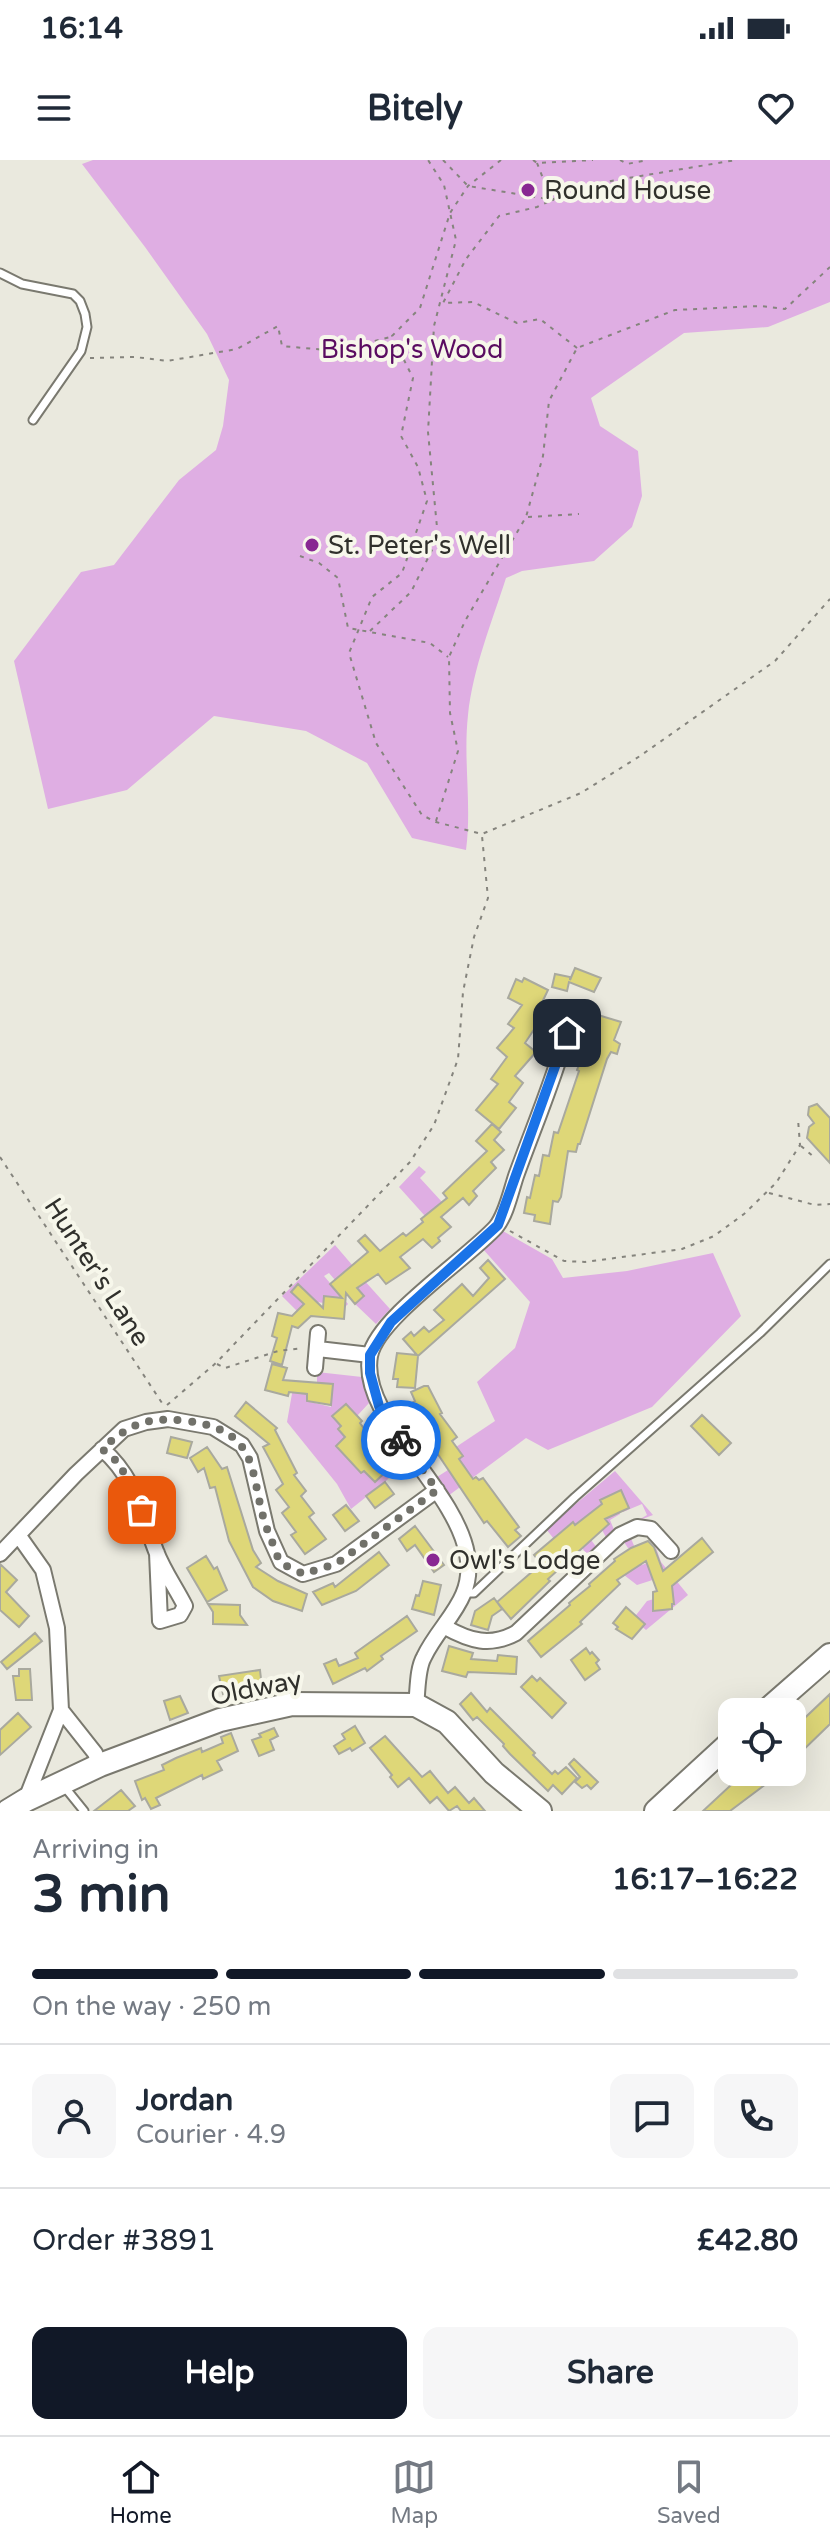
<!DOCTYPE html>
<html lang="en">
<head>
<meta charset="utf-8">
<style>
	body { margin:0; font-family:"Varela Round",sans-serif; background:#f6f6f7; color:#1f2937; height:100vh; display:flex; flex-direction:column; font-size:30px; white-space:nowrap }
	* { box-sizing:border-box; margin:0 }
	p { font-size:26px; color:#747a83 }
	.icon { flex:none; width:44px; height:44px; fill:none; stroke:currentColor; stroke-width:2; stroke-linecap:round; stroke-linejoin:round }
	.map { position:relative; height:1651px; overflow:hidden }
	.drawer { display:flex; flex-direction:column; background:#fff; flex:1 }
	.drawer>* { flex:none }
	.tools { position:absolute; left:718px; top:1538px; display:grid; gap:16px }
	.tools a { display:grid; place-items:center; width:88px; height:88px; border-radius:16px; background:#fff; box-shadow:0 8px 32px #0002; font-size:40px }
	.pin { position:absolute; display:grid; place-items:center; width:68px; height:68px; color:#fff; margin:-34px; border-radius:16px; box-shadow:0 4px 12px #0006 }
	.courier { position:absolute; display:grid; place-items:center; width:80px; height:80px; margin:-40px; border:6px solid #1a73e8; border-radius:50%; background:#fff; color:#222; box-shadow:0 2px 10px #0007 }
	.headline em { font-style:normal; font-weight:700 }
	.headline div { display:flex; flex-direction:column-reverse }
	.headline { display:flex; align-items:center; justify-content:space-between; height:136px; padding:0 32px }
	h1 { font-size:52px; font-weight:700; line-height:60px }
	.bar { display:grid; grid-template-columns:repeat(4,1fr); gap:12px 8px; align-content:center; height:96px; padding:0 32px }
	.bar i { height:10px; border-radius:6px; background:#e0e1e3 }
	.bar .active { background:#111827 }
	.bar p { grid-column:span 4 }
	.line { display:flex; align-items:center; gap:20px; padding:0 32px; border-top:2px solid #e0e1e3 }
	.line div { flex:1 }
	.round { display:grid; place-items:center; flex:none; width:84px; height:84px; border-radius:16px; background:#f6f6f7 }
	.primary-button { display:flex; gap:16px; margin-top:auto; padding:16px 32px }
	.primary-button a { flex:1; height:92px; border-radius:16px; background:#111827; color:#fff; font-size:32px; font-weight:700; line-height:92px; text-align:center }
	.primary-button a+a { background:#f6f6f7; color:#1f2937 }
	.status { display:flex; justify-content:space-between; align-items:center; height:56px; padding:0 40px; background:#fff; direction:ltr }
	.status svg { height:22px; fill:currentColor }
	header { display:flex; justify-content:space-between; align-items:center; height:104px; padding:0 32px; background:#fff; font-size:36px; font-weight:700 }
	.menu { display:flex; justify-content:space-around; align-items:center; height:112px; border-top:2px solid #e0e1e3; background:#fff; font-size:22px; color:#747a83 }
	.menu a { display:grid; justify-items:center; gap:4px }
	.menu .active { color:#111827 }
	.map>svg:first-child { display:block }
	.green { fill:#dfaee3 }
	.building { fill:#ded778; stroke:#a9a99e; stroke-width:2 }
	.lines { fill:none; stroke-linecap:round; stroke-linejoin:round }
	.lane-casing { stroke:#7a796f; stroke-width:11 }
	.street-casing { stroke:#7a796f; stroke-width:18 }
	.secondary-casing { stroke:#7a796f; stroke-width:26 }
	.path { stroke:#85847d; stroke-width:2; stroke-dasharray:4 6; stroke-linecap:butt }
	.lane { stroke:#fff; stroke-width:7 }
	.street { stroke:#fff; stroke-width:14 }
	.secondary { stroke:#fff; stroke-width:22 }
	.done { stroke:#71716a; stroke-width:8; stroke-dasharray:0 14.4 }
	.route { stroke:#1a73e8; stroke-width:10 }
	.poi-dot { fill:#882892; stroke:#f7f7eb; stroke-width:3 }
	.labels { text-anchor:middle; dominant-baseline:central; stroke-width:8; stroke-linejoin:round; paint-order:stroke }
	.poi-label { font-size:26px; fill:#30302c; stroke:#f7f7eb; text-anchor:start }
	.park-label { font-size:26px; fill:#5a0c61; stroke:#f7f7eb }
	.street-label { font-size:26px; fill:#30302c; stroke:#f7f7eb }
</style>
</head>
<body>
<div class="status"><b>16:14</b><svg viewBox="0 0 49 12"><path d="M0 12V9h3v3zM5 12V6h3v6zM10 12V3h3v9zM15 12V0h3v12zM26 1h20v11H26zM47 4h2v5h-2z"/></svg></div>
<header><svg class="icon" aria-label="menu" viewBox="0 0 24 24"><path d="M4 6h16M4 12h16M4 18h16"/></svg>Bitely<svg class="icon" aria-label="heart" viewBox="0 0 24 24"><path d="M12 20l-8-8c-3-5 5-10 8-4 3-6 11-1 8 4z"/></svg></header>
<div class="map">
<svg width="830" height="1651" viewBox="0 0 830 1651">
	<rect width="100%" height="100%" fill="#eae9de"/>
	<!-- green -->
	<path class="green" d="M93,0H830V142L768,167L684,173L591,238L600,266L638,291L642,336L632,367L594,401L522,411L506,418C492,462 473,508 468,555C463,600 472,645 466,690L412,678L367,603L306,571L214,556L127,630L48,649L14,501L81,412L114,405L179,320L216,290L223,266L229,220L207,174L145,87L82,4Z
		M419,1006L426,1012L420,1018L442,1042L425,1056L399,1027Z
		M501,1070L552,1099L563,1118L627,1111L713,1093L741,1156L652,1247L548,1290L526,1278L448,1336L437,1317L448,1310L460,1325L459,1299L463,1296L456,1287L495,1261L477,1222L515,1188L530,1142L482,1088Z
		M335,1085L353,1106L335,1120L329,1113L324,1116L348,1144L345,1147L334,1137L324,1136V1143L317,1142L299,1124L291,1131L304,1144L297,1151L282,1136Z
		M363,1119L390,1149L376,1164L355,1144L364,1137L358,1129V1124Z
		M317,1212L362,1217L369,1243L357,1256L346,1244L333,1256L341,1266L338,1269L345,1277L336,1286L344,1295L349,1291L375,1322L394,1304L384,1294L394,1285L406,1301L385,1322L351,1349L337,1324L287,1262L293,1228L307,1234V1241L331,1247L333,1225L317,1223Z
		M615,1311L653,1355L637,1361L647,1355L642,1344L623,1352L621,1347L627,1343L621,1331L601,1340L618,1348L620,1354L610,1360L615,1372L607,1379L602,1370L609,1364L597,1348L578,1362L597,1388L588,1396L582,1388L589,1382L572,1362L555,1376L568,1393L566,1394L546,1369Z
		M630,1376L642,1405L658,1398L654,1382L661,1402L688,1435L646,1470L633,1459L647,1441L654,1439L653,1449H672L674,1436L665,1416L637,1425L624,1415L631,1388H628L622,1379Z"/>
	<!-- building -->
	<path class="building" d="M575,808L601,818L594,832L569,822L567,831L552,827L555,814L570,817V820Z
		M524,818L548,830L536,855L541,859L525,883L536,892L515,916L523,923L509,942L516,948L499,969L476,950L498,924L491,919L507,897L497,888L514,868L508,864L522,845L508,838L516,819L522,822Z
		M598,855L621,862L614,880L620,884L617,894L611,892L607,899L580,984H578L576,992L568,991L561,1037L558,1042L553,1041L550,1064L534,1061L535,1055L524,1053L527,1037L530,1038L535,1015L539,1016L543,995L549,996L554,972L558,973L579,911L577,910Z
		M817,944L830,958V1003L807,978L809,967L814,963L808,955L809,947Z
		M492,964L501,972L494,980L504,990L491,1002L496,1008L473,1031L477,1036L469,1045L463,1038L441,1057L451,1067L438,1078L440,1081L432,1088L423,1079L400,1097L410,1108L386,1124L378,1114L357,1128L364,1136L355,1144L346,1133L344,1159L311,1156L298,1168L292,1166L282,1205L270,1201L277,1178L272,1176L278,1153L292,1156L304,1144L291,1132L298,1124L323,1148L324,1136L342,1138L330,1124L368,1092L358,1081L365,1075L380,1091L403,1073L406,1076L423,1062L421,1059L447,1038L443,1033L487,991L476,981Z
		M488,1100L505,1119L418,1196L415,1228L397,1227L398,1219H393L397,1193L417,1195L403,1179L411,1172L414,1176L424,1167L429,1172L444,1160L434,1150L462,1124L473,1136L489,1118L480,1108Z
		M272,1204L287,1208L283,1220L333,1224L331,1245L307,1241V1234L289,1232L288,1236L265,1230Z
		M424,1226H428L442,1253L440,1254L457,1277L452,1281L463,1296L459,1299L473,1319L476,1317L479,1320L483,1318L519,1367L515,1370L521,1376L508,1387L487,1361L484,1363L413,1257L408,1245L415,1241L411,1232Z
		M246,1242L277,1268L275,1270L297,1313L294,1315L306,1331L301,1336L314,1353L309,1357L326,1379L305,1394L291,1375L296,1372L282,1353L289,1347L276,1330L283,1324L263,1287L269,1284L235,1256Z
		M346,1244L362,1261L360,1263L371,1278L394,1304L375,1322L364,1311L361,1313L336,1286L345,1277L338,1269L341,1266L332,1256Z
		M702,1255L731,1283L719,1295L691,1266Z
		M171,1277L192,1282L187,1298L167,1293Z
		M207,1287L222,1309L227,1307L253,1390L261,1403L256,1407L278,1421L307,1434L302,1451L273,1441L253,1427L229,1381L215,1327L210,1328L204,1308L198,1312L190,1298Z
		M385,1322L394,1334L375,1348L366,1336Z
		M621,1330L629,1348L605,1359L609,1364L548,1419L550,1421L511,1459L497,1442L541,1404L534,1395L573,1362L575,1365L602,1344L600,1340Z
		M346,1345L359,1361L345,1371L333,1355Z
		M415,1366L444,1405L434,1412L415,1385L407,1391L399,1379Z
		M702,1378L713,1392L672,1426L674,1444H672V1449L653,1451V1432L657,1431L646,1401L617,1420L620,1424L580,1462L582,1464L541,1497L528,1481L570,1445L569,1443L590,1426L589,1424L615,1401L614,1399L631,1388L648,1381L654,1387L663,1411Z
		M379,1392L389,1405L356,1431L322,1445L313,1432L333,1423L335,1427Z
		M206,1396L214,1409L217,1407L227,1430L207,1442L187,1408Z
		M0,1404L17,1420L6,1432L29,1456L19,1467L0,1450Z
		M423,1421L441,1425L434,1455L412,1449L416,1435L419,1436Z
		M494,1438L502,1449L492,1456L488,1470L471,1465L475,1451Z
		M208,1444L240,1445V1455L247,1465L213,1464V1452Z
		M626,1447L645,1464L632,1479L616,1469L618,1467L613,1463Z
		M407,1456L417,1471L381,1496L383,1499L367,1511L365,1508L333,1524L324,1504L336,1499L339,1506L358,1498L355,1493Z
		M35,1473L42,1481L7,1509L1,1502Z
		M449,1486L473,1493L471,1499L497,1501L498,1495L517,1497L516,1514L468,1512L466,1517L442,1511Z
		M586,1488L590,1494L592,1492L599,1500L596,1503L600,1509L585,1520L571,1500Z
		M19,1509H30L32,1540H16L13,1516H19Z
		M260,1510L262,1528L223,1534L219,1516Z
		M532,1516L537,1521L540,1518L566,1543L552,1558L521,1527Z
		M471,1533L487,1552L490,1548L535,1593L533,1595L552,1614L555,1611L558,1614L566,1607L577,1618L562,1634L553,1625L548,1631L510,1594L503,1586L504,1584L477,1557L473,1560L460,1544Z
		M830,1534V1564L792,1601V1570Z
		M180,1536L188,1553L170,1560L164,1541Z
		M18,1553L31,1567L0,1595V1570Z
		M355,1566L365,1583L352,1591L350,1588L339,1594L334,1586L345,1579L342,1574Z
		M274,1568L278,1576L270,1580L274,1590L259,1596L252,1580L261,1577L259,1574Z
		M231,1573L238,1591L217,1601L222,1610L203,1619L202,1615L156,1638L160,1645L151,1649L145,1638L142,1640L135,1621L164,1610L162,1605L176,1598L201,1588L202,1592L223,1583L221,1577Z
		M385,1576L422,1617L430,1611L448,1633L455,1627L469,1643L474,1638L485,1651H461L457,1646L449,1651L437,1637L430,1643L409,1618L398,1627L390,1617L392,1615L370,1588Z
		M574,1599L598,1622L591,1629L587,1625L582,1628L575,1622L580,1617L569,1604Z
		M745,1612H761L770,1621L730,1651H703Z
		M121,1630L135,1646L128,1651H94Z"/>
	<g class="lines">
		<defs>
			<path id="lane" d="M0,113L22,124L73,134L80,141L85,154L87,167L81,191L33,260
				M465,1433H474L575,1337L760,1173L830,1104
				M63,1625L84,1651"/>
			<path id="street" d="M543,883L562,891
				M318,1189L370,1195
				M315,1208L318,1173
				M102,1289C135,1317 141,1352 156,1391C163,1410 176,1428 185,1446L180,1455L160,1461L157,1393
				M19,1376L43,1410L57,1468L61,1550L95,1593L100,1605
				M0,1394L76,1314L124,1269L146,1262L168,1259L213,1267L242,1285L250,1298L267,1371L281,1402L303,1414L336,1404L437,1330
				M445,1467C470,1481 490,1487 516,1473L620,1375L637,1367L651,1369L671,1391
				M416,1545C418,1530 417,1509 424,1497C441,1461 476,1440 467,1394C455,1327 359,1257 370,1196C377,1158 468,1098 496,1067C506,1055 511,1031 516,1016C533,969 553,922 567,873
				M26,1639L61,1550"/>
			<path id="secondary" d="M765,1552L830,1495
				M8,1651L26,1640L100,1605L220,1560L292,1544L416,1545L447,1562L494,1613L540,1651
				M656,1651L732,1581"/>
		</defs>
		<!-- lane casing -->
		<use href="#lane" class="lane-casing"/>
		<!-- street casing -->
		<use href="#street" class="street-casing"/>
		<!-- secondary casing -->
		<use href="#secondary" class="secondary-casing"/>
		<!-- path -->
		<path class="path" d="M443,0L468,26L554,40
			M501,0L468,26L450,53L420,148L392,176L413,218L401,276L418,307L427,341L402,413L372,437L349,493L376,583L422,655L436,662L482,674L581,633L640,596L775,501L830,439
			M533,0L537,3L593,0
			M620,0L627,4L648,0
			M537,3L548,31L576,26
			M577,188L540,159L517,163L473,142L443,143L466,99L499,56L537,47L581,26L736,0
			M90,198L135,197L167,201L237,189L278,166L282,186L337,191L390,177
			M528,357L579,354
			M300,396L319,403L338,418L348,468L430,483L448,497
			M370,471L411,432L438,378L428,272L434,166L456,80L444,25L428,0
			M436,661L458,591L450,553L449,497L465,461L526,357L543,296L549,241L577,188L675,150L760,146L785,149L830,107
			M801,986L815,998
			M0,997L164,1246
			M769,1033L815,1045L830,1044
			M510,1071L564,1101L585,1102L682,1089L714,1076L744,1054L776,1023L800,985L798,959
			M217,1204L225,1208L278,1191L303,1188
			M167,1245L216,1203L410,1002L434,965L458,899L463,832L474,777L488,738L482,676"/>
		<!-- lane -->
		<use href="#lane" class="lane"/>
		<!-- street -->
		<use href="#street" class="street"/>
		<!-- secondary -->
		<use href="#secondary" class="secondary"/>
	</g>
	<g class="lines">
		<!-- done -->
		<path class="done" d="M142,1350L119,1303L102,1289C130,1264 147,1256 186,1261C269,1271 246,1323 271,1379C274,1386 276,1396 281,1402C286,1407 296,1410 303,1414L336,1404L437,1330L401,1280"/>
		<!-- route -->
		<path class="route" d="M401,1280L379,1246L370,1213V1195L391,1162L498,1065L567,873"/>
	</g>
	<!-- markers -->
	<g class="poi-dot">
		<circle cx="528" cy="30" r="8"/>
		<circle cx="312" cy="385" r="8"/>
		<circle cx="433" cy="1400" r="8"/>
	</g>
	<g class="labels">
		<!-- poi labels -->
		<g class="poi-label">
			<text x="544" y="30">Round House</text>
			<text x="328" y="385">St. Peter's Well</text>
			<text x="449" y="1400">Owl's Lodge</text>
		</g>
		<!-- park labels -->
		<g class="park-label">
			<text x="412" y="189">Bishop's Wood</text>
		</g>
		<!-- street labels -->
		<g class="street-label">
			<text transform="translate(97 1112) rotate(57)">Hunter's Lane</text>
			<text transform="translate(256 1528) rotate(-11)">Oldway</text>
		</g>
	</g>
</svg>
<div class="tools">
<a><svg class="icon" aria-label="locate" viewBox="0 0 24 24"><circle cx="12" cy="12" r="6"/><path d="M12 2v4M12 18v4M2 12h4M18 12h4"/></svg></a>
</div>
<div class="pin" style="left:142px;top:1350px;background:#ea580c"><svg class="icon" aria-label="bag" viewBox="0 0 24 24"><path d="M5 8h14l-1 12H6zM9 8a3 3 0 0 1 6 0"/></svg></div>
<div class="pin" style="left:567px;top:873px;background:#1f2937"><svg class="icon" aria-label="home" viewBox="0 0 24 24"><path d="M3 11l9-7 9 7M6 9v11h12V9"/></svg></div>
<div class="courier" style="left:401px;top:1280px"><svg class="icon" aria-label="bike" viewBox="0 0 24 24"><circle cx="6" cy="16" r="4"/><circle cx="18" cy="16" r="4"/><path d="M6 16l4-8h5l3 8M10 8l3 8H6M13 5h3"/></svg></div>
</div>
<section class="drawer">
<div class="headline"><div><h1>3 min</h1><p>Arriving in</p></div><em>16:17–16:22</em></div>
<div class="bar"><i class="active"></i><i class="active"></i><i class="active"></i><i></i><p>On the way · 250 m</p></div>
<div class="line" style="height:144px"><a class="round"><svg class="icon" aria-label="person" viewBox="0 0 24 24"><circle cx="12" cy="8" r="4"/><path d="M4 21q1-7 8-7t8 7"/></svg></a><div><b>Jordan</b><p>Courier · 4.9</p></div><a class="round"><svg class="icon" aria-label="chat" viewBox="0 0 24 24"><path d="M4 5h16v11H9l-5 4z"/></svg></a><a class="round"><svg class="icon" aria-label="phone" viewBox="0 0 24 24"><path d="M5 4h4l2 5-3 2q2 4 5 5l2-3 5 2v4C11 20 4 13 5 4z"/></svg></a></div>
<div class="line" style="height:104px"><div>Order #3891</div><b>£42.80</b></div>
<div class="primary-button"><a>Help</a><a>Share</a></div>
</section>
<nav class="menu">
<a class="active"><svg class="icon" aria-label="home" viewBox="0 0 24 24"><path d="M3 11l9-7 9 7M6 9v11h12V9"/></svg>Home</a>
<a><svg class="icon" aria-label="map" viewBox="0 0 24 24"><path d="M3 6l6-2 6 2 6-2v14l-6 2-6-2-6 2zM9 4v14M15 6v14"/></svg>Map</a>
<a><svg class="icon" aria-label="saved" viewBox="0 0 24 24"><path d="M7 4h10v16l-5-4-5 4z"/></svg>Saved</a>
</nav>
</body>
</html>
